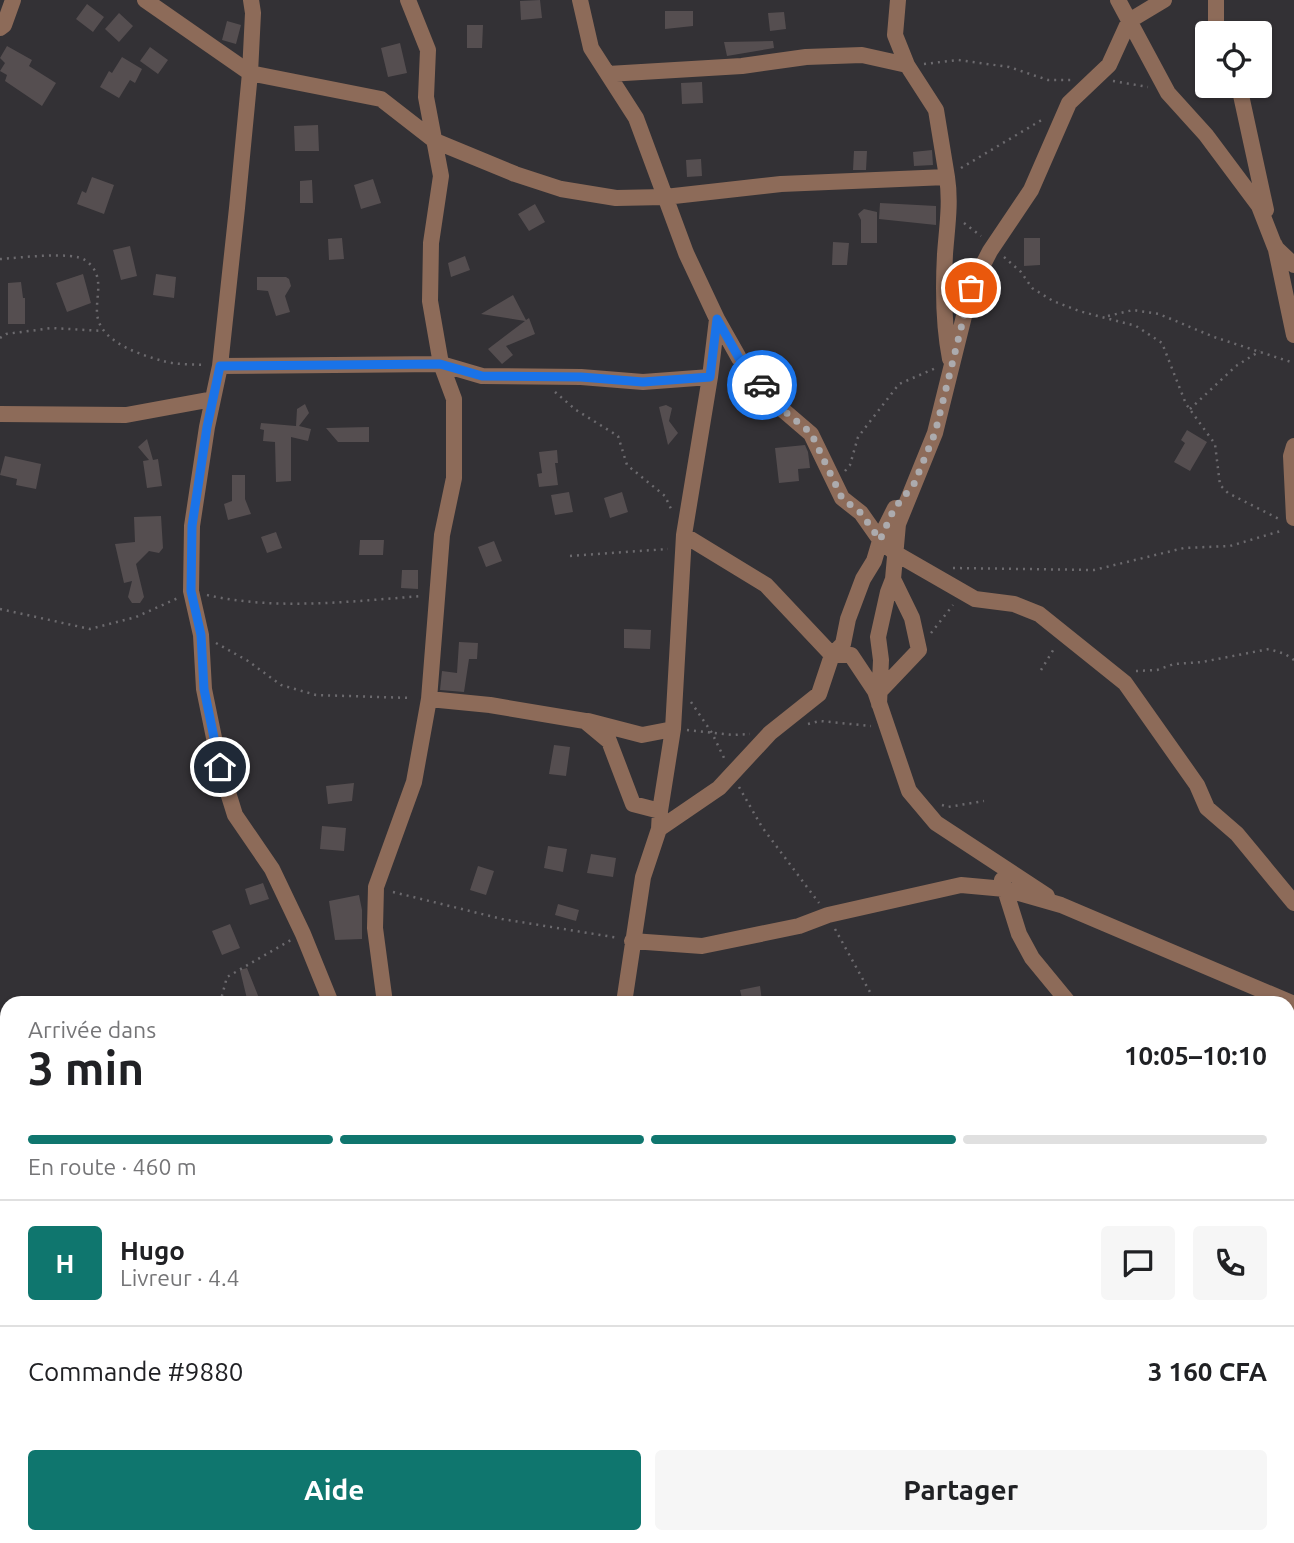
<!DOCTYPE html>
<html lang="fr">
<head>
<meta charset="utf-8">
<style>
	body { margin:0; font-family:Ubuntu,sans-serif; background:#f6f6f6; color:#202124; height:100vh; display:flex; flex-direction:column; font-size:26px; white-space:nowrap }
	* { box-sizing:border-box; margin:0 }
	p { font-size:23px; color:#757577 }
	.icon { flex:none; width:38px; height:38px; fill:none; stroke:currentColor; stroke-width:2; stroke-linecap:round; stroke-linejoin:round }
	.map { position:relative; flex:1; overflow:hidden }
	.panel { position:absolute; left:0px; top:996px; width:1295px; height:548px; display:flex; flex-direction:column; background:#fff; border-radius:21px 21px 0 0; box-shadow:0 2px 5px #0004 }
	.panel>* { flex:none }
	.buttons { position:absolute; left:1195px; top:21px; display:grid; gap:14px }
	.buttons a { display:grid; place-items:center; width:77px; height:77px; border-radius:7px; background:#fff; box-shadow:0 2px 5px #0004; font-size:35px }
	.pin { position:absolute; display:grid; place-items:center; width:60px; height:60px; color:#fff; margin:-30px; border:4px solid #fff; border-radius:50%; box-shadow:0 2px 7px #0007 }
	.courier { position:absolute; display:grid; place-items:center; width:70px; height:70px; margin:-35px; border:5px solid #1a73e8; border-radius:50%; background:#fff; color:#222; box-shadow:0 2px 9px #0007 }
	.headline em { font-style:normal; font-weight:700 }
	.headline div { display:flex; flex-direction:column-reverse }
	.headline { display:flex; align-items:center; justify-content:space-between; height:119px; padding:0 28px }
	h1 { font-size:46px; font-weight:700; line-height:52px }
	.bar { display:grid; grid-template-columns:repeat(4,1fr); gap:10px 7px; align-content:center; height:84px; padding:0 28px }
	.bar i { height:9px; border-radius:5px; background:#e0e0e0 }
	.bar .selected { background:#0f766e }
	.bar p { grid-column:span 4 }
	.line { display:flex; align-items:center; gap:18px; padding:0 28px; border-top:2px solid #e0e0e0 }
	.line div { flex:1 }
	.round { display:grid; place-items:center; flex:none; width:74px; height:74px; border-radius:7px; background:#f6f6f6 }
	.primary-button { display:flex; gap:14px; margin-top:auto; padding:14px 28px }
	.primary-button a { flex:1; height:80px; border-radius:7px; background:#0f766e; color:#fff; font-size:28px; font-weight:700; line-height:80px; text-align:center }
	.primary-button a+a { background:#f6f6f6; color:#202124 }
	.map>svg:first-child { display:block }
	.building { fill:#554e50 }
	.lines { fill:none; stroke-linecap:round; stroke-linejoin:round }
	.path { stroke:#6c6a6e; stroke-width:2.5; stroke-dasharray:2 5; stroke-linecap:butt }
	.minor { stroke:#8d6b59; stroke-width:16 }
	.done { stroke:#acabae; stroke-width:7; stroke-dasharray:0 12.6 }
	.route { stroke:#1a73e8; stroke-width:9 }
</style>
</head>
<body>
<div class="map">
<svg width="1294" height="1543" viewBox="0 0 1294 1543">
	<rect width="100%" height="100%" fill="#333135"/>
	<!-- building -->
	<path class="building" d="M540,0L542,18L521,20L520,1Z
		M87,4L104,17L93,32L76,19Z
		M665,11H693V26L665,29Z
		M784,12L786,29L770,31L768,13Z
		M119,13L133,26L119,42L105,29Z
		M227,21L241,25L236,44L222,40Z
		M467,25H483L482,48H467Z
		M773,41L774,48L727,56L724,42Z
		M400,43L407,73L388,77L381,48Z
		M7,46L32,60L29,66L56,83L42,106L5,81L7,75L0,71L5,63L0,58Z
		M150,47L168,60L158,74L140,61Z
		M122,57L142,69L135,83L130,80L119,98L100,87L109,71L112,73Z
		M702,82L703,103L682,104L681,83Z
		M318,125L319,151H295L294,126Z
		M932,150L933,165L914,166L913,152Z
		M854,151H867L866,170H853Z
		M701,159L702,176L687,177L686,160Z
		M92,177L114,185L104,214L77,204L82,191L86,193Z
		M373,179L381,203L361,209L354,185Z
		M312,180L313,203H300V181Z
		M880,203L936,206V225L879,219Z
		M535,204L545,222L529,231L518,214Z
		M864,209L877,212V243H861V220L858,214Z
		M342,238L344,259L329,260L328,239Z
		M1024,238H1040V265L1024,266Z
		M833,242L849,243L847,265H832Z
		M130,246L137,276L121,280L113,250Z
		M465,256L470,270L451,277L448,263Z
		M83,274L91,303L67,312L56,283Z
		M156,274L176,277L174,298L153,295Z
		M257,277H286L289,279L291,286L285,296L290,312L276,316L268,291L257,290Z
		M21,282L23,298H25V324H8V283Z
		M513,295L526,320L529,318L535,334L506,346L513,355L502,364L488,349L525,321L481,314Z
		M305,404L309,413L299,426L311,429L308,441L291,437V481L276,482L275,442L263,441L264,430L260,429L261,423L296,426L297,409Z
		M666,405L672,408L669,421L678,433L668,445L659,407Z
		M369,427V442H338L326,428Z
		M1187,430L1207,442L1190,471L1174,462L1185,443L1181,440Z
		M147,439L153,460L158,459L162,486L147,488L143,461L149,460L138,447Z
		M805,445L808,452L810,468L798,469L799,481L779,483L775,448Z
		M557,450L558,463H555L558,485L539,487L537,474L542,473L539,452Z
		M5,456L41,464L36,489L16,485L17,479L0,475Z
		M232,475H245V499L251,514L228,520L224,504L232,501Z
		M569,492L573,512L555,515L551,495Z
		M622,492L628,512L610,518L604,498Z
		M161,516L163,548L159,553L149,551L136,564L144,597L140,603H132L128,597L132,581L124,583L115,544L135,542L134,517Z
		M276,532L282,548L267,553L261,537Z
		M360,540H384L383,555H359Z
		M494,541L502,561L486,567L478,547Z
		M402,570H418V589L401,588Z
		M624,629L651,630L650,649L624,648Z
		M459,642L478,643L477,659H469L464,692L440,690L442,671L457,673Z
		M554,745L570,747L566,776L549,774Z
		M354,783L352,801L328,804L326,786Z
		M322,826L346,828L344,851L320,849Z
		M548,846L567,849L563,872L544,868Z
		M591,854L616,858L613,877L587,873Z
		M478,866L494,871L486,895L470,890Z
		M263,883L269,899L250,905L245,889Z
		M359,895L362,910V939L335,940L329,901Z
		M558,904L579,910L576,921L555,915Z
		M230,924L240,948L222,955L212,931Z
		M247,968L261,1003H248L240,970Z
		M760,986L762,1001L743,1003L740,990Z"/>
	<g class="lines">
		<!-- path -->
		<path class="path" d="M924,64L958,60L1009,67L1048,80H1072
			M1113,81L1148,87
			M961,168L1045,118
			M964,223L981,236
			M1004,257L1021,272L1032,288L1053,301L1079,311L1136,326L1162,343L1186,404L1215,444L1220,485L1228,493L1279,519
			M0,259C18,258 72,251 85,260C108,276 93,300 98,319C104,343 141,355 163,361C176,365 192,364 205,365
			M1108,316L1133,310L1159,314L1214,337L1294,363
			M0,338L6,334L52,328L103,331
			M555,392L576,410L618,436L627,465L665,496L672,511
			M1190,409L1236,366L1260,351
			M845,471L850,465L858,437L899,384L936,368
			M570,556L668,549
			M953,568L1094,570L1184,548L1230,546L1284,530
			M207,595C277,611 353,601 423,596
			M0,609L90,629L136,617L178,598
			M931,633L953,605
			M216,643L248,661L281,685L316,695L412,698
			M1041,670L1055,647
			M1136,671L1157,670L1174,664L1202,662L1269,649L1285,654L1294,660
			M691,702L712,733L725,760
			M808,724L820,721L871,726
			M687,730L733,735L750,734
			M739,787L762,827L819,903
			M942,805L948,807L984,801
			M393,892L502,919L619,938
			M835,929L876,1003
			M220,1003L227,977L291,940
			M1288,1023L1294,1021
			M0,1141L7,1152
			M1288,1348L1294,1355
			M0,1404L7,1405
			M0,1501L7,1507
			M0,1522L7,1520
			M47,1536L56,1543
			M235,1536L242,1543
			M501,1536L502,1543
			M761,1536L763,1543
			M1027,1536L1030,1543
			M1087,1536L1088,1543
			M448,1543L451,1536
			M658,1543L663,1536
			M752,1543L754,1536"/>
		<!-- minor -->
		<path class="minor" d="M145,0L250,73L381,99L435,141L515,174L561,189L616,198L665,197L781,184L947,177L936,110L907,65L895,35L898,0
			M251,0L253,13L250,73L237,208L220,366L207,427L192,526L191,591L201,635L204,689L220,767L235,815L272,869L303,934L331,1003
			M580,0L591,48L636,118L686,253L717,319L710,377L684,535L673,729L660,811L659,829L643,877L624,1003
			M1118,0L1168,93L1206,135L1259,206L1275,247L1294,265
			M1216,0V33
			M0,28L4,25L13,0
			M608,74L742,66L806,57L862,55L907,65
			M1239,86L1266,210
			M947,177C951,203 947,227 945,254C943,290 943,323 950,359
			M1275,245L1294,335
			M717,319L739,358L783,410L811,434L842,498L861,513L880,540L895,553L975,599L1014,604L1039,614L1125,683L1197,785L1207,808L1237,834L1294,903
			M220,366L441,364L482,376L581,377L643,382L710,377
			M0,414L126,415L213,399
			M1294,446L1291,456L1294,518
			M684,535L766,585L832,655H851L875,691L909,791L936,823L1047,896
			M880,691L919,650L912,618L893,579
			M429,699L490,705L585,721L609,741L633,804L660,811
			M879,704L881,660L878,637L888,592L893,579L898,524L935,433L971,288L990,251L1031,190L1069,103L1109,65L1129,21L1164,0
			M588,721L642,735L673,729
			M659,829L719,788L770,733L819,694L832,655L843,644L848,619L863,579L874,561L882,534L895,508
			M1002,880L1019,934L1032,958L1069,1003
			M632,941L702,946L799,926L828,915L961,885L1005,889L1061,905L1294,1004
			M385,1003L375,928L376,887L414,782L429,699L442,535L454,478V399L441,364L430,301L431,243L441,176L426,97L428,50L408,0
			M1288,1110L1294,1095
			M1294,1191L1291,1199L1294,1256
			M0,1267L7,1268
			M0,1307L7,1302
			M477,1536L478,1543
			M211,1543L216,1536"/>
	</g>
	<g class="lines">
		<!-- done -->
		<path class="done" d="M762,385L783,410L811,433L842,498L861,513L880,540L894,509L914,484L935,433L971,288"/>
		<!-- route -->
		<path class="route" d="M220,767L204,689L201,635L191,591L192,526L207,427L220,366L440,364L482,376L581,377L643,382L710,377L717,319L739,358L762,385"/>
	</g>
</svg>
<div class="buttons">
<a><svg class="icon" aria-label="locate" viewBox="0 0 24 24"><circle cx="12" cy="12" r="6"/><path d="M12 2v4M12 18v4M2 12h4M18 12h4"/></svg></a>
</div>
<div class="pin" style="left:971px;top:288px;background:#ea580c"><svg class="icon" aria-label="bag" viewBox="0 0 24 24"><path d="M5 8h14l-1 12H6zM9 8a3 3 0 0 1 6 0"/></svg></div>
<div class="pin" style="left:220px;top:767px;background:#1f2937"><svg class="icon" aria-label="home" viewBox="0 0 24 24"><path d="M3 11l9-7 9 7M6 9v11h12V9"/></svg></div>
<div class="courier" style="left:762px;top:385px"><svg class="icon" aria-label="car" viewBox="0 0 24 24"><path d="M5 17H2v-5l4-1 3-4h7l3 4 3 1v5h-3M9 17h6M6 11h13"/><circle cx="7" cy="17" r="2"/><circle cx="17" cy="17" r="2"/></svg></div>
<section class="panel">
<div class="headline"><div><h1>3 min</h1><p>Arrivée dans</p></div><em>10:05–10:10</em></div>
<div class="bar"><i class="selected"></i><i class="selected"></i><i class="selected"></i><i></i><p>En route · 460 m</p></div>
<div class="line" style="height:126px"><b class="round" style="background:#0f766e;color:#fff">H</b><div><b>Hugo</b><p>Livreur · 4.4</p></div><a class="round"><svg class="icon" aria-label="chat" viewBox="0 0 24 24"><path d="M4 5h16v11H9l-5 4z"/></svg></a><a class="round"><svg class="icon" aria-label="phone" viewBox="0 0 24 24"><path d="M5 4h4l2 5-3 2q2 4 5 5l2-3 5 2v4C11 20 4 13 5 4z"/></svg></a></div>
<div class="line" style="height:91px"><div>Commande #9880</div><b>3 160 CFA</b></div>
<div class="primary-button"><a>Aide</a><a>Partager</a></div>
</section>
</div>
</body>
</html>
